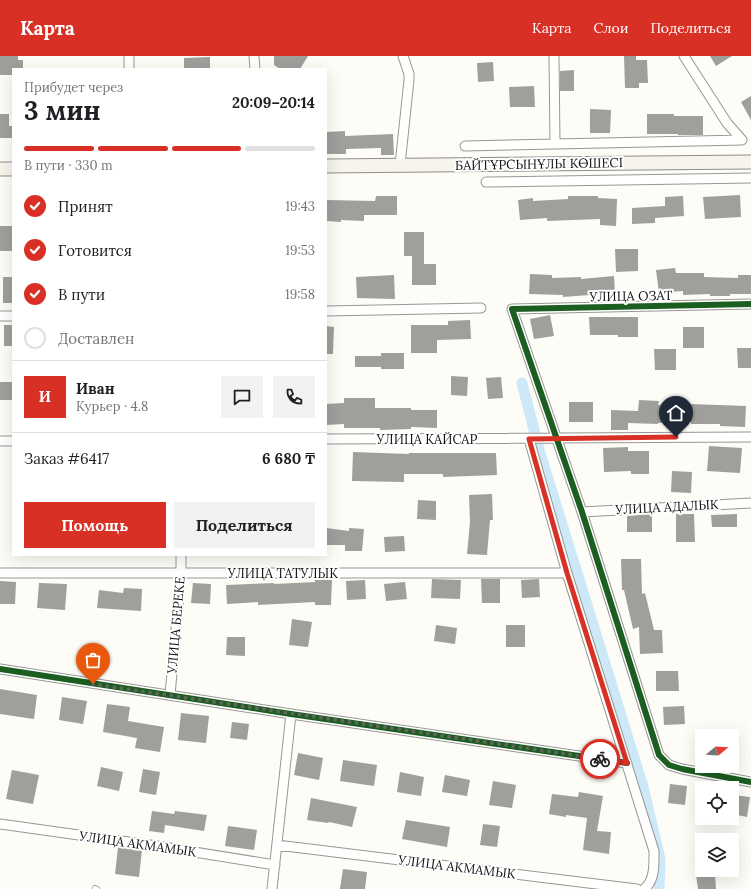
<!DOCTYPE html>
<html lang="ru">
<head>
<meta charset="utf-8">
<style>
	body { margin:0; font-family:Lora,serif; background:#f2f2f2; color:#202124; height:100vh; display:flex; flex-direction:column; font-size:15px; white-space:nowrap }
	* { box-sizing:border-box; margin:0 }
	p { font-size:13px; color:#757577 }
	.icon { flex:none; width:22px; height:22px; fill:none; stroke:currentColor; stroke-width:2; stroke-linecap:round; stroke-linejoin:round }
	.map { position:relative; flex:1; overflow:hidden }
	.side { position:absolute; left:12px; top:12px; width:315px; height:488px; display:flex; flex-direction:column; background:#fff; border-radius:0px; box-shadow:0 4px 16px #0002 }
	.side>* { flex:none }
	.needle { width:26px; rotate:72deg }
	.buttons { position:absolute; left:695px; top:673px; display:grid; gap:8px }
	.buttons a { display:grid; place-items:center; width:44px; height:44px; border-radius:0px; background:#fff; box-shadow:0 4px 16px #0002; font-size:20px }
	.pin { position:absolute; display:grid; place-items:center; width:34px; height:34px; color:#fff; margin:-41px -17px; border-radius:50% 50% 50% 0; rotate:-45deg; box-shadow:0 0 4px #0007 }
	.pin .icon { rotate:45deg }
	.courier { position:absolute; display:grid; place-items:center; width:40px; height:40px; margin:-20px; border:3px solid #d93025; border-radius:50%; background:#fff; color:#222; box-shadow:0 1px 5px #0007 }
	.head em { font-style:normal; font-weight:700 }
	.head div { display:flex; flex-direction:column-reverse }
	.head { display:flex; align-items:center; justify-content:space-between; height:68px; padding:0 12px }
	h1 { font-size:26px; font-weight:700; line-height:30px }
	.bar { display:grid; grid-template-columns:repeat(4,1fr); gap:6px 4px; align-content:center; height:48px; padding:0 12px }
	.bar i { height:5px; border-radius:3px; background:#e0e0e0 }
	.bar .current { background:#d93025 }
	.bar p { grid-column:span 4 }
	.line { display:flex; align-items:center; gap:10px; padding:0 12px; border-top:1px solid #e0e0e0 }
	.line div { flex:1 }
	.round { display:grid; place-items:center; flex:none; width:42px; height:42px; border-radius:0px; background:#f2f2f2 }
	ol { padding:0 12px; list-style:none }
	li { display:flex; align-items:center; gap:12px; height:44px }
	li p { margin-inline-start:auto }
	li .icon { padding:4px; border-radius:50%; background:#d93025; color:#fff; stroke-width:4 }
	li:last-child { color:#757577 }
	li i { width:22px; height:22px; border:2px solid #e0e0e0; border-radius:50% }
	.button { display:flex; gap:8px; margin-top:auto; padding:8px 12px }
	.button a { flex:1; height:46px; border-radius:0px; background:#d93025; color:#fff; font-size:16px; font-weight:700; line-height:46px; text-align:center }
	.button a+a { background:#f2f2f2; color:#202124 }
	header { display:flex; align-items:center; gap:24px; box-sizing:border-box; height:56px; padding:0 20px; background:#d93025; color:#fff }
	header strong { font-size:19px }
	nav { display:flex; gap:22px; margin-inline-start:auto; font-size:14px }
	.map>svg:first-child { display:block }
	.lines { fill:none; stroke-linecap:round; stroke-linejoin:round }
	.canal { stroke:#cde8f7; stroke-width:11 }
	.building { fill:#a19f9c }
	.service-casing { stroke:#979795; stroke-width:6 }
	.minor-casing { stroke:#979795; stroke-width:11 }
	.secondary-casing { stroke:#8e8d8b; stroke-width:15 }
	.service { stroke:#fffffe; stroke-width:4.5 }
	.minor { stroke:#fffffe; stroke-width:9 }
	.secondary { stroke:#f6f4eb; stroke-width:13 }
	.cycleway-casing { stroke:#fff; stroke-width:8 }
	.cycleway { stroke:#1b5e20; stroke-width:6 }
	.done { stroke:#646362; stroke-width:4; stroke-dasharray:0 7.2 }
	.route { stroke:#d93025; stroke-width:5 }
	.labels { text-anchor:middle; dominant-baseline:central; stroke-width:4; stroke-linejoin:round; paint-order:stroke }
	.street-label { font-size:13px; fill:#111; stroke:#fff }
</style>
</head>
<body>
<header>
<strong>Карта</strong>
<nav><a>Карта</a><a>Слои</a><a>Поделиться</a></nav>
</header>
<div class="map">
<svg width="751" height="833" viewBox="0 0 751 833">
	<rect width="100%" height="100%" fill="#fdfcf7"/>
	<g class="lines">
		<!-- canal -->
		<path class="canal" d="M522,327L540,397L643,731L660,803L659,833"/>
	</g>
	<!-- building -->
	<path class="building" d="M0,0H18V4H23V13H13V19H0Z
		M274,0H308L300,13H280L274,9Z
		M624,0H636V4H647L648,27H639V32H625Z
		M710,0H732L716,10Z
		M210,1V13H184V2Z
		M493,6L494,25L478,26L477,7Z
		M574,14V35H560V15Z
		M534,30L535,51H510L509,31Z
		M751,40V64L741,46Z
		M590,53L611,54L610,77H590Z
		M0,58H9V70H13V82H0Z
		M647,58H674V60H703V79H678V78H647Z
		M345,75V80L393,78L394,99H381V92L346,93V98H326V76Z
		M740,139L741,161L705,163L703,141Z
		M376,140H397V159H364V165L341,164V166L326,165V144L375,145Z
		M568,140H598V142L617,143L616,170L600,169V163L547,165V162L520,164L518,144L533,142V145L568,143Z
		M683,140L684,160L655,162V167L632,168V152L665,150V141Z
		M0,170H13V195H0Z
		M404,176H424V208H436V229H412V200H404Z
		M615,193H638V215L616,216Z
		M675,212L676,217H704V221L738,222V219H751V238H730V240H710V238L683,239V235L659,237L656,214Z
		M530,218L552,219V222L581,221V223L614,220L615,237L563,241V239L529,238Z
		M394,219L395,243L357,242L356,221Z
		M3,221H13V247H3Z
		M550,259L554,280L534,283L530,263Z
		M589,261H638V281H618V279H590Z
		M470,264L471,283L437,284V297H411V269H448V265Z
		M4,269H13V290H4Z
		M326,270L334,271L333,298H326Z
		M683,271H704V292H683Z
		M737,292H751V312H738Z
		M654,293H676V314H655Z
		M381,297H404V313H381V311H355V300H381Z
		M451,320L468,321L467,340L451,339Z
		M501,321L503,342L488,343L486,322Z
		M0,326H13V344H0Z
		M344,342H375V352H411V354H437V372L411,371V373L380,374V372H344V368L326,369V348L344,347Z
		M639,344L659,345L658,349L690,348L746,350L745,371L720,370V368H691V365L658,367V368L628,367V374H611V354L638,355Z
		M569,346H593V366H569Z
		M709,390L742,392L740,417L707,415Z
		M628,391V395H649V418H631V415L604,416L603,392Z
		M353,396L409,398V397H496L497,419L443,421V418H404V426L352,425Z
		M672,415L692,416L691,437L671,436Z
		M492,438L493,464H490L487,499L467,498L470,466L469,439Z
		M418,444L436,445V464L417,463Z
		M652,458V476H627V460Z
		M676,458H694L695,486H676Z
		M737,458V471H712L711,459Z
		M326,472L349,475V472L364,473L362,495H345V489H326Z
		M404,480L405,495L385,496L384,481Z
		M621,503H641L642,538L645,537L654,574H662L663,597L640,598L639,571L633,573L624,534H622Z
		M315,523H332L331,549H315V546L258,549V546L227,548L226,529L274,527V528L315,526Z
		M432,523L461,524L460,543L431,542Z
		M481,523H500V547H482Z
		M539,523L540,541L522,542L521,524Z
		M365,524L366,543L347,544L346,525Z
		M0,525L16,526L15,548H0Z
		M405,526L407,543L386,545L384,528Z
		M39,527L67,528L65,554L37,552Z
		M193,527L211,528L210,548L191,547Z
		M124,532L142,533L141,555L97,552L99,534L123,537Z
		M292,563L312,566L308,591L289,589Z
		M436,569L457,572L455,588L434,585Z
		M506,569H525V591H506Z
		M227,581H245V600L226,599Z
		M656,615H678L679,635H656Z
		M0,633L37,639L34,663L0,658Z
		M62,641L87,645L83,668L59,664Z
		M107,648L130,651L128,665L164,671L160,696L135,692L137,682L103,676Z
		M684,650L685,668L664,669L663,651Z
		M181,657L209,660L206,687L178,684Z
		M232,666L249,668L247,684L230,682Z
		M298,697L323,702L319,724L294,719Z
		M343,704L377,709L374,730L340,725Z
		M101,711L123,716L119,735L97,730Z
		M143,713L160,716L156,739L139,736Z
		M12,714L39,719L33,748L6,743Z
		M400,716L424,721L421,740L397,736Z
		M445,719L470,724L467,740L442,736Z
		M493,725L516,729L512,752L489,749Z
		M670,728L687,730L685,749L668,747Z
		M579,736L603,740L597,775L611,776L609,798L583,794L587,762L566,759V761L549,758L552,738L578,741Z
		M732,739L750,741L747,761L732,758Z
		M311,742L357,751L352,771L329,766L328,767L307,764Z
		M152,755L174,758L175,755L207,759L204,775L165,769L164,777L149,775Z
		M406,764L450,771L447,791L402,783Z
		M483,768L500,770L497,791L480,789Z
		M228,770L257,774L254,794L225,790Z
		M118,791L142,794L139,821L115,818Z
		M343,813L367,816L365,833H340Z
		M715,818L716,833H698L696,819Z"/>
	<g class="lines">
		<defs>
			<path id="service" d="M95,832L97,833"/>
			<path id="minor" d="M254,0L255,13
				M554,0L555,87
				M129,13V0
				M465,90L742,84L727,67L684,0
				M400,109L409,24V18L403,0
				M486,126L751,122
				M751,248L512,253L582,456L659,699L669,709L682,713L751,726
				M326,255L481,252
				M0,260H13
				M326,383L751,381
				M529,383L567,517L654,795C654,808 655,825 644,833
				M0,385H13
				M582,456L751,447
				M0,517H567
				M0,613L291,658L627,707
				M170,639L181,517V499
				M0,768L157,790L275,809
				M277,789L637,833
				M272,833L291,658"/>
			<path id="secondary" d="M326,110L751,106
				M0,113H13"/>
		</defs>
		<!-- service casing -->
		<use href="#service" class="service-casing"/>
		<!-- minor casing -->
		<use href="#minor" class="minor-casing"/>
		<!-- secondary casing -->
		<use href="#secondary" class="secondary-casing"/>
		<!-- service -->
		<use href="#service" class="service"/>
		<!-- minor -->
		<use href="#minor" class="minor"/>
		<!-- secondary -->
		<use href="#secondary" class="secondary"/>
		<defs>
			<path id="cycleway" d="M751,248L512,253L582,456L659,699L669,709L682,713L751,726
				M0,613L291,658L627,707"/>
		</defs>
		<!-- cycleway casing -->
		<use href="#cycleway" class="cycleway-casing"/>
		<!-- cycleway -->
		<use href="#cycleway" class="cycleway"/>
	</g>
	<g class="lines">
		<!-- done -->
		<path class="done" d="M93,628L600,703"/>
		<!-- route -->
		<path class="route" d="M600,703L627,707L567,517L529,383L676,381"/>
	</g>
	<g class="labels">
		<!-- street labels -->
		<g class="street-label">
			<text transform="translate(539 108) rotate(-1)">БАЙТҰРСЫНҰЛЫ КӨШЕСІ</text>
			<text transform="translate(631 240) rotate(-1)">УЛИЦА ОЗАТ</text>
			<text x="427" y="383">УЛИЦА КАЙСАР</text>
			<text transform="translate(667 451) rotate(-3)">УЛИЦА АДАЛЫК</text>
			<text x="283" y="517">УЛИЦА ТАТУЛЫК</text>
			<text transform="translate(176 569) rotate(-85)">УЛИЦА БЕРЕКЕ</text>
			<text transform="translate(138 788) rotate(8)">УЛИЦА АКМАМЫК</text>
			<text transform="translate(457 811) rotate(7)">УЛИЦА АКМАМЫК</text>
		</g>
	</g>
</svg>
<div class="buttons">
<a><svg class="needle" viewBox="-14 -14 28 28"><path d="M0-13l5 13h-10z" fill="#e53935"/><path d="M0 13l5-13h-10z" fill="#757577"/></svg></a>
<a><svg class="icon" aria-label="locate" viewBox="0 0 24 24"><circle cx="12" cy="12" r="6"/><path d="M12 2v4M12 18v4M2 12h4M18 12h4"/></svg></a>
<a><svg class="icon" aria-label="layers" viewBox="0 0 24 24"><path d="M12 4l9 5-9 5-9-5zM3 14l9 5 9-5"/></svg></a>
</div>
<div class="pin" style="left:93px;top:628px;background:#ea580c"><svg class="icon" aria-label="bag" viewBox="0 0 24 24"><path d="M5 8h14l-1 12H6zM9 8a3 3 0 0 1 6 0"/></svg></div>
<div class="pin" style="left:676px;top:381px;background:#1f2937"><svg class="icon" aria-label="home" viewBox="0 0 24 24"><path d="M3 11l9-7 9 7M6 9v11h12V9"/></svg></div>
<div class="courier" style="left:600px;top:703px"><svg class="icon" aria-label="bike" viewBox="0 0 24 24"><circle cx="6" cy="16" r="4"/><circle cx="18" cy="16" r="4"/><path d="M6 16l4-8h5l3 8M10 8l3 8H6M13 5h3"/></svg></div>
<section class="side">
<div class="head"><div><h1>3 мин</h1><p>Прибудет через</p></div><em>20:09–20:14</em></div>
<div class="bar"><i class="current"></i><i class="current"></i><i class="current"></i><i></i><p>В пути · 330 m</p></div>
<ol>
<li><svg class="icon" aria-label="check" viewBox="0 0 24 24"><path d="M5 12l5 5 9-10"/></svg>Принят<p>19:43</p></li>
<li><svg class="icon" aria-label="check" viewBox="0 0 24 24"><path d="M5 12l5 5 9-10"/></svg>Готовится<p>19:53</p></li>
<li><svg class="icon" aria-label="check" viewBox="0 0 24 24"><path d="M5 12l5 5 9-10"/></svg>В пути<p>19:58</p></li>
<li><i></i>Доставлен</li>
</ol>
<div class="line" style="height:72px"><b class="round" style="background:#d93025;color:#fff">И</b><div><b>Иван</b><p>Курьер · 4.8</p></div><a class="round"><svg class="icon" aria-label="chat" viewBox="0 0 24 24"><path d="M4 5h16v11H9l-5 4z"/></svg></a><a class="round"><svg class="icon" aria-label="phone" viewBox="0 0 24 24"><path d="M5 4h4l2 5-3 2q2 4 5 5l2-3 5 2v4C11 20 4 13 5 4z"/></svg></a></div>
<div class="line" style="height:52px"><div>Заказ #6417</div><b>6 680 ₸</b></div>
<div class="button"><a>Помощь</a><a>Поделиться</a></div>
</section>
</div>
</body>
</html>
